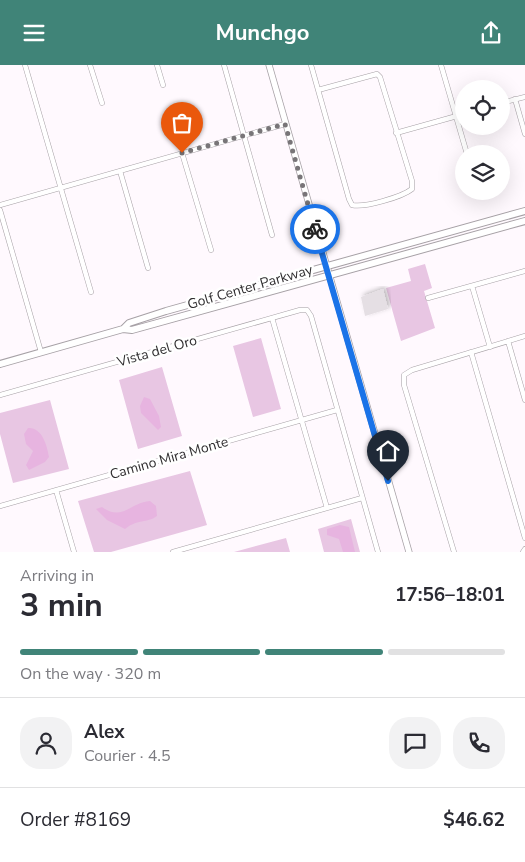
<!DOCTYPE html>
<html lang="en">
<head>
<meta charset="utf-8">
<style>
	body { margin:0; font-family:"Nunito Sans",sans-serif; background:#f2f2f3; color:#2b2b33; height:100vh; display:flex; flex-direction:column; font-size:19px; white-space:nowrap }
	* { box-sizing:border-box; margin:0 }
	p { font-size:16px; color:#7c7c81 }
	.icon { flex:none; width:28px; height:28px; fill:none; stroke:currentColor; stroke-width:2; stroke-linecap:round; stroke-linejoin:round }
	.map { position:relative; height:487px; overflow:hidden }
	.drawer { display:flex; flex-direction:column; background:#fff; flex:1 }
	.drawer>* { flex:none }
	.fabs { position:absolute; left:455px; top:15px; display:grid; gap:10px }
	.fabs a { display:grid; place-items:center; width:55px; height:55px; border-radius:50%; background:#fff; box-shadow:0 5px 20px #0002; font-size:25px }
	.pin { position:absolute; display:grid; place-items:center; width:42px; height:42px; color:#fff; margin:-51px -21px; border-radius:50% 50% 50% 0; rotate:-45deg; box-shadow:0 0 5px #0007 }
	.pin .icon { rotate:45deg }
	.courier { position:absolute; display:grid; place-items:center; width:50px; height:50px; margin:-25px; border:4px solid #1a73e8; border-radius:50%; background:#fff; color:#222; box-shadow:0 1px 6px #0007 }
	.summary em { font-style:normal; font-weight:700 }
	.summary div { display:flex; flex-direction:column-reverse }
	.summary { display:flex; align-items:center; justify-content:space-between; height:85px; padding:0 20px }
	h1 { font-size:32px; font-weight:700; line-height:38px }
	.bar { display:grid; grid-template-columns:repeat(4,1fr); gap:8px 5px; align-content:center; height:60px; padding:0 20px }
	.bar i { height:6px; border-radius:4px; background:#e1e1e2 }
	.bar .active { background:#408478 }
	.bar p { grid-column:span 4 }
	.line { display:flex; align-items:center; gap:12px; padding:0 20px; border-top:1px solid #e1e1e2 }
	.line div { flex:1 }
	.round { display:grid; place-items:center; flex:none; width:52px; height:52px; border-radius:20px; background:#f2f2f3 }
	header { display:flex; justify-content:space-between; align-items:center; height:65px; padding:0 20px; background:#408478; color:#fff; font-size:22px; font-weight:700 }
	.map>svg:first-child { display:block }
	.green { fill:#e8c6e3 }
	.water { fill:#e7b4e0 }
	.building { fill:#e5dfe4; filter:url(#shadow) }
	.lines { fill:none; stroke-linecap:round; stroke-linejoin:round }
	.minor-casing { stroke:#a7a1a6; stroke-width:5.5 }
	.tertiary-casing { stroke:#a7a1a6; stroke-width:7 }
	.secondary-casing { stroke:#a7a1a6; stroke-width:8 }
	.minor { stroke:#fff; stroke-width:4.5 }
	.tertiary { stroke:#fff; stroke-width:5.5 }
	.secondary { stroke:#fff; stroke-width:6 }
	.done { stroke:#787578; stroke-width:5; stroke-dasharray:0 9 }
	.route { stroke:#1a73e8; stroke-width:6 }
	.labels { text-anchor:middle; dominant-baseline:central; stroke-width:5; stroke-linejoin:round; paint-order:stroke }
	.street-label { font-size:14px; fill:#302e30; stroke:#fff }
</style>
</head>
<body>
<header><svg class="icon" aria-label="menu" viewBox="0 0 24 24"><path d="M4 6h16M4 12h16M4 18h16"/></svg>Munchgo<svg class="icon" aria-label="share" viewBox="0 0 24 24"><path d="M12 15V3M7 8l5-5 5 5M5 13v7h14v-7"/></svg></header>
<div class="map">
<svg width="525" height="487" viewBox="0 0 525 487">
	<defs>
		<filter id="shadow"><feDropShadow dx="2.5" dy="-2.5" stdDeviation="2.5" flood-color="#0004"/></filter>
	</defs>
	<rect width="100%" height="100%" fill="#fff9fe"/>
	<!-- green -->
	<path class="green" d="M425,199L432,223L424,226L435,263L401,276L386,223L411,216L408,204Z
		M261,273L281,344L253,352L233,281Z
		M162,302L182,371L138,384L119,315Z
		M50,335L69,404L13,418L0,369V348Z
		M190,406L207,460L111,487H94L78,436Z
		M351,454L360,487H324L318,464Z
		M286,473L290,487H234Z"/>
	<!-- water -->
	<path class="water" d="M144,332L150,334L159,351L161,362L158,365L141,348L140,341Z
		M28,363C42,362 47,380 49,392L45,397L29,405L26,400L33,386L26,379L24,369Z
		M150,436L156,441L157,451C146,459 139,453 125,464L107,455L96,444L102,442C122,457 131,437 150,436Z
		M340,460L349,462L355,487H343L339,474L327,470V464Z"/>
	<!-- building -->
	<path class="building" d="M383,224L388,244L365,251L361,232Z"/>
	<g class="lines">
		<defs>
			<path id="minor" d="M25,0L91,227
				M90,0L102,38
				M157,0L163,20
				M224,0L272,170
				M311,0L349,134L352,140C364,143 402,132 412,124V116L380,12L377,9L318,25
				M441,0L467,89
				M515,34L525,69
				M501,38L525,32
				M396,68L464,49
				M182,88L211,185
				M120,106L148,203
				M0,140L285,59
				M0,145L41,287
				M472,221L490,282
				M428,233L525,206
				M272,253L327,443
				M508,276L525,335
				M471,287L525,473
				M0,330L300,245H307L311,251L378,487
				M56,425L74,487
				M0,441L337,345
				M173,487L362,433
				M454,487L404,320V310L412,305L525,271
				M523,487L525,484"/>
			<path id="tertiary" d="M269,0L409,487"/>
			<path id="secondary" d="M123,264L129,258L166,246L525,146
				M0,299L123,264L132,265L525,156"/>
		</defs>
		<!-- minor casing -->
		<use href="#minor" class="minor-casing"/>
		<!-- tertiary casing -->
		<use href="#tertiary" class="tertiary-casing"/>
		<!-- secondary casing -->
		<use href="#secondary" class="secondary-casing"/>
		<!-- minor -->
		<use href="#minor" class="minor"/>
		<!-- tertiary -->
		<use href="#tertiary" class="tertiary"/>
		<!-- secondary -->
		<use href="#secondary" class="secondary"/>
	</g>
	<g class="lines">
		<!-- done -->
		<path class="done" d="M182,88L285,59L315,164"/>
		<!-- route -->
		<path class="route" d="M315,164L388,416"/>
	</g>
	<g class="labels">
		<!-- street labels -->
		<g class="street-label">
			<text transform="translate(250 222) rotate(-16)">Golf Center Parkway</text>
			<text transform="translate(157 286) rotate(-16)">Vista del Oro</text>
			<text transform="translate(169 393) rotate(-16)">Camino Mira Monte</text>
		</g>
	</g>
</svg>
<div class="fabs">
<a><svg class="icon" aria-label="locate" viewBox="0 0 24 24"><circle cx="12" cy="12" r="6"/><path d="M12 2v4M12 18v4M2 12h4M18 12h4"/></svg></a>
<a><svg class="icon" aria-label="layers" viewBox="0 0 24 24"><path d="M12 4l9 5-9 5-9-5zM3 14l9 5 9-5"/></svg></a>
</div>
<div class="pin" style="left:182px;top:88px;background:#ea580c"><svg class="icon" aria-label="bag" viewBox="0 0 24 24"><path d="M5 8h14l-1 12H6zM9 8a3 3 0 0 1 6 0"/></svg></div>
<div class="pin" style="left:388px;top:416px;background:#1f2937"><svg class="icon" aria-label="home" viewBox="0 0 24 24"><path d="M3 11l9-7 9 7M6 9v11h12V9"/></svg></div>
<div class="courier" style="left:315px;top:164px"><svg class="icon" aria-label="bike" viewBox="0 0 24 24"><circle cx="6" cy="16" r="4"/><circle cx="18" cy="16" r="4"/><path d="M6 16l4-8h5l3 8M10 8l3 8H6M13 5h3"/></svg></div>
</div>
<section class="drawer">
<div class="summary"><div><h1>3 min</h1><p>Arriving in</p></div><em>17:56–18:01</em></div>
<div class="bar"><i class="active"></i><i class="active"></i><i class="active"></i><i></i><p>On the way · 320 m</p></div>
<div class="line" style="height:90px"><a class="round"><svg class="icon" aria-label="person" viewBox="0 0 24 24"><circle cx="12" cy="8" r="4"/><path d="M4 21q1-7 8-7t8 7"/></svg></a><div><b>Alex</b><p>Courier · 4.5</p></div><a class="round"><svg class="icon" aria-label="chat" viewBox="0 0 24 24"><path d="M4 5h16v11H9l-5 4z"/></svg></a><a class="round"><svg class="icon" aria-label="phone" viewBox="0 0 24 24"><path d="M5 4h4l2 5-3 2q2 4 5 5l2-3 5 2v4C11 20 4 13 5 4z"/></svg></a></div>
<div class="line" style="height:65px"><div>Order #8169</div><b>$46.62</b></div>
</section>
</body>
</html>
